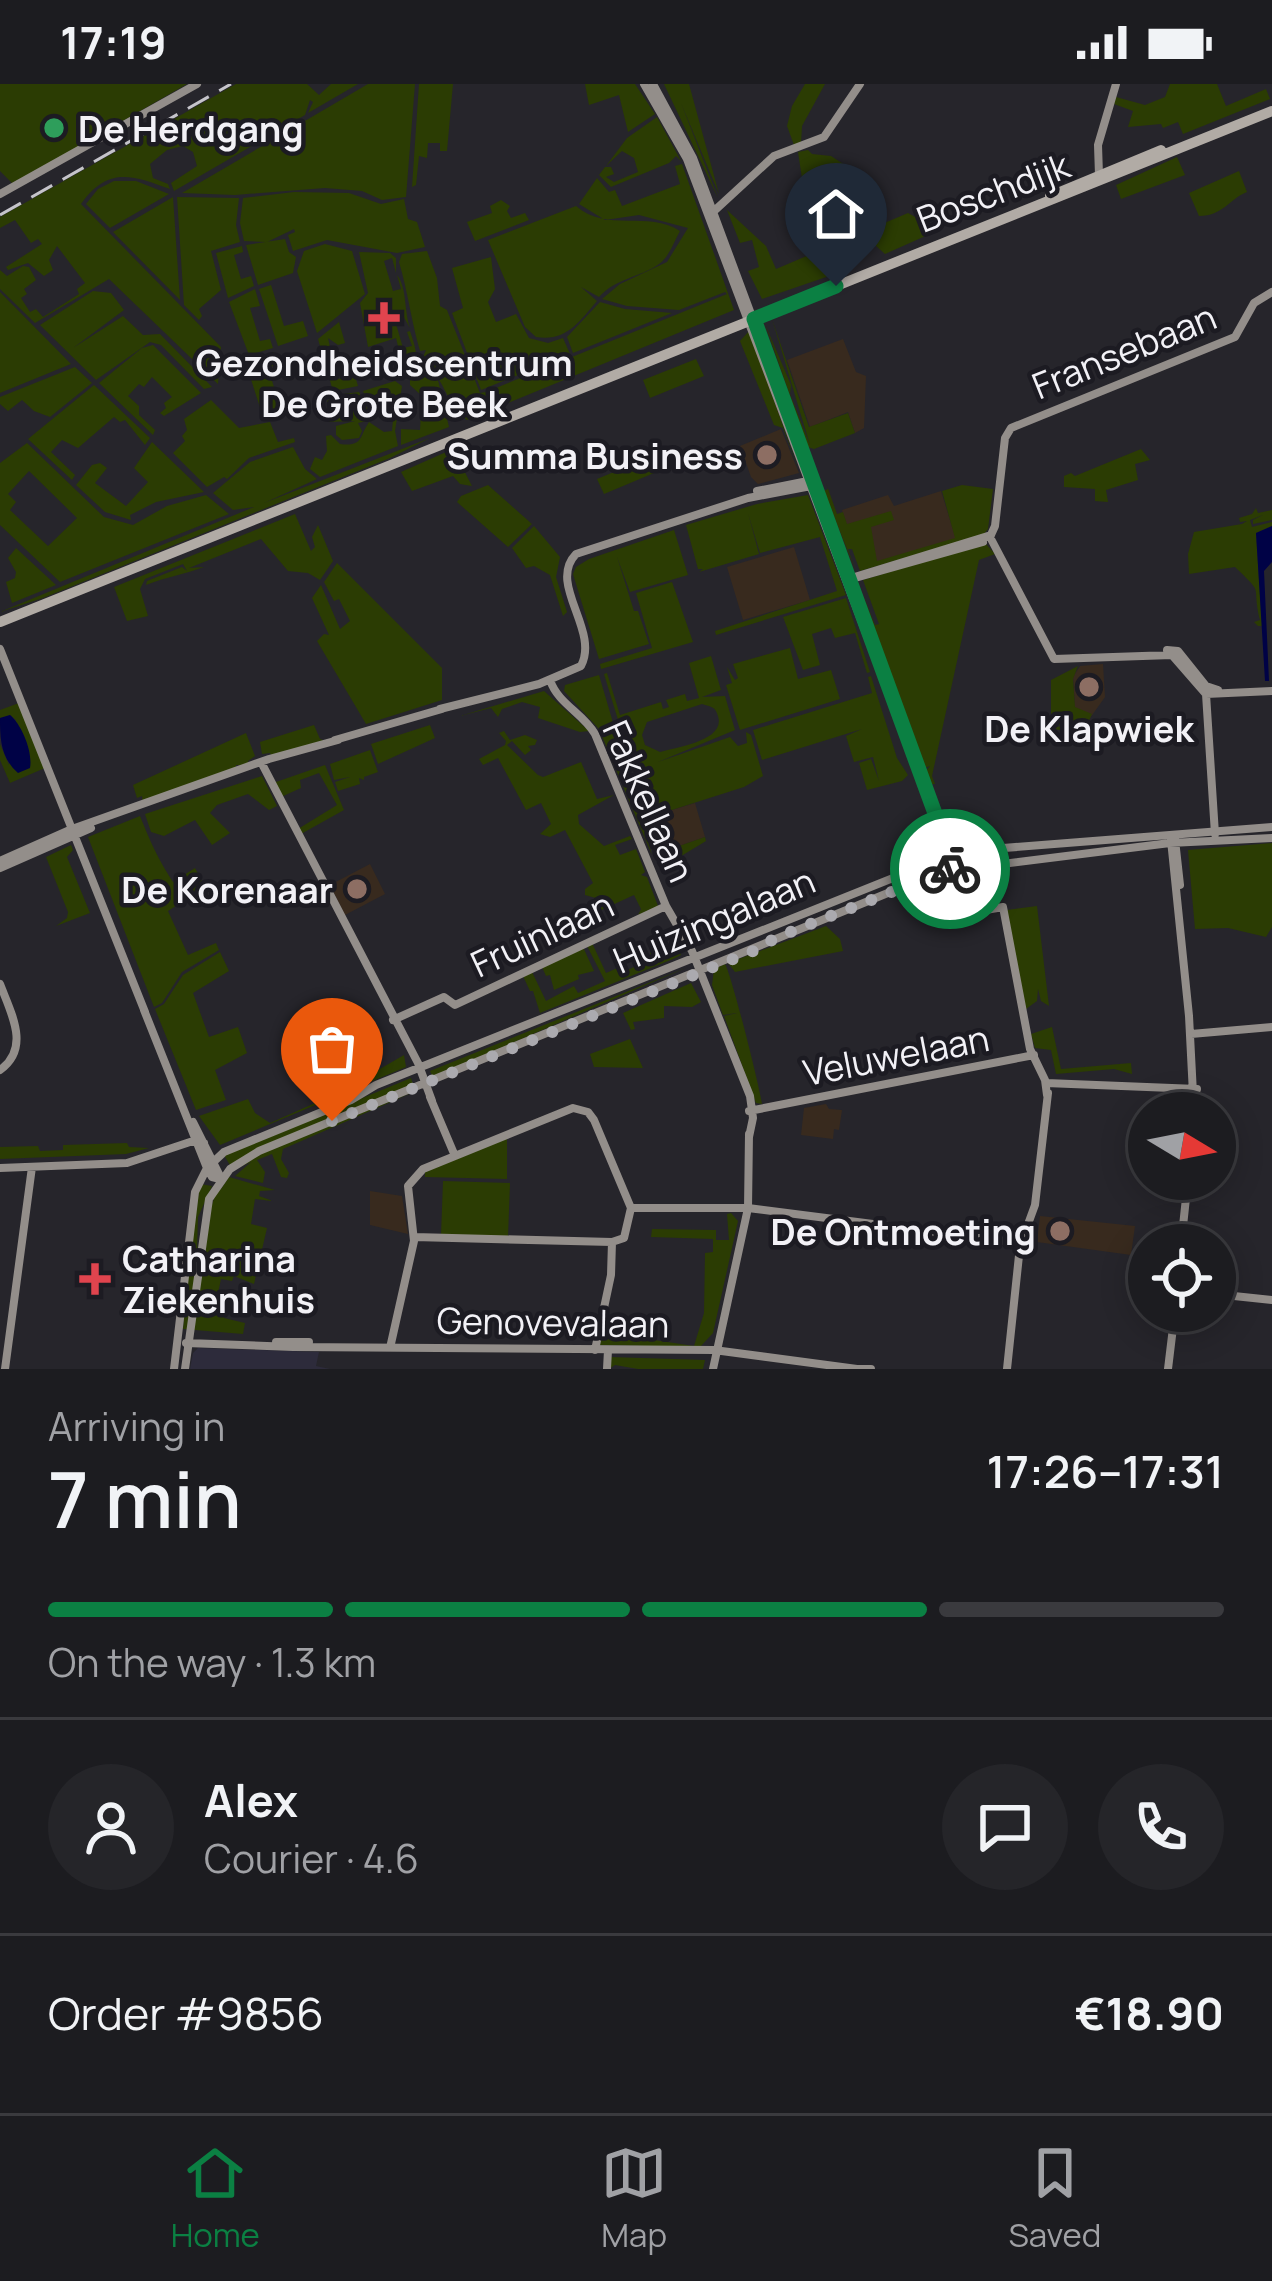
<!DOCTYPE html>
<html lang="en">
<head>
<meta charset="utf-8">
<style>
	body { margin:0; font-family:Manrope,sans-serif; background:#252529; color:#f1f3f6; height:100vh; display:flex; flex-direction:column; font-size:45px; white-space:nowrap }
	* { box-sizing:border-box; margin:0 }
	p { font-size:39px; color:#a0a1a5 }
	.icon { flex:none; width:66px; height:66px; fill:none; stroke:currentColor; stroke-width:2; stroke-linecap:round; stroke-linejoin:round }
	.map { position:relative; height:1285px; overflow:hidden }
	.sheet { display:flex; flex-direction:column; background:#1c1c20; flex:1 }
	.sheet>* { flex:none }
	.needle { width:78px; rotate:100deg }
	.controls { position:absolute; left:1128px; top:1008px; display:grid; gap:24px }
	.controls a { display:grid; place-items:center; width:108px; height:108px; border-radius:50%; background:#1c1c20; box-shadow:0 6px 30px #0003,0 0 0 3px #3a3a3e; font-size:60px }
	.pin { position:absolute; display:grid; place-items:center; width:102px; height:102px; color:#fff; margin:-123px -51px; border-radius:50% 50% 50% 0; rotate:-45deg; box-shadow:0 0 12px #0007 }
	.pin .icon { rotate:45deg }
	.courier { position:absolute; display:grid; place-items:center; width:120px; height:120px; margin:-60px; border:9px solid #0b8043; border-radius:50%; background:#fff; color:#222; box-shadow:0 3px 15px #0007 }
	.headline em { font-style:normal; font-weight:600 }
	.headline div { display:flex; flex-direction:column-reverse }
	.headline { display:flex; align-items:center; justify-content:space-between; height:204px; padding:0 48px }
	h1 { font-size:78px; font-weight:600; line-height:90px }
	.bar { display:grid; grid-template-columns:repeat(4,1fr); gap:18px 12px; align-content:center; height:144px; padding:0 48px }
	.bar i { height:15px; border-radius:9px; background:#3a3a3e }
	.bar .current { background:#0b8043 }
	.bar p { grid-column:span 4 }
	.line { display:flex; align-items:center; gap:30px; padding:0 48px; border-top:3px solid #3a3a3e }
	.line div { flex:1 }
	.round { display:grid; place-items:center; flex:none; width:126px; height:126px; border-radius:63px; background:#252529 }
	.status { display:flex; justify-content:space-between; align-items:center; height:84px; padding:0 60px; background:#1c1c20; direction:ltr }
	.status svg { height:33px; fill:currentColor }
	.tab-bar { display:flex; justify-content:space-around; align-items:center; height:168px; border-top:3px solid #3a3a3e; background:#1c1c20; font-size:33px; color:#a0a1a5 }
	.tab-bar a { display:grid; justify-items:center; gap:6px }
	.tab-bar .current { color:#0b8043 }
	.map>svg:first-child { display:block }
	.commercial { fill:#2d2b3b }
	.education { fill:#382a1e }
	.green { fill:#2b3c03; fill-rule:evenodd }
	.water { fill:#000246 }
	.lines { fill:none; stroke-linecap:round; stroke-linejoin:round }
	.secondary { stroke:#938e8a; stroke-width:8 }
	.primary { stroke:#b1aba5; stroke-width:10 }
	.rail { stroke:#c5c4ca; stroke-width:3; stroke-dasharray:24 12; stroke-linecap:butt }
	.done { stroke:#abaaaf; stroke-width:12; stroke-dasharray:0 21.6 }
	.route { stroke:#0b8043; stroke-width:15 }
	.leisure-dot { fill:#2e9e5b; stroke:#1c1b22; stroke-width:4.5 }
	.health-dot { fill:#e0444e; stroke:#1c1b22; stroke-width:4.5 }
	.education-dot { fill:#8d6e63; stroke:#1c1b22; stroke-width:4.5 }
	.labels { text-anchor:middle; dominant-baseline:central; stroke-width:9; stroke-linejoin:round; paint-order:stroke }
	.poi-label { font-size:36px; font-weight:bold; fill:#f2f1f6; stroke:#1c1b22; text-anchor:end }
	.street-label { font-size:36px; fill:#f2f1f6; stroke:#1c1b22 }
</style>
</head>
<body>
<div class="status"><b>17:19</b><svg viewBox="0 0 49 12"><path d="M0 12V9h3v3zM5 12V6h3v6zM10 12V3h3v9zM15 12V0h3v12zM26 1h20v11H26zM47 4h2v5h-2z"/></svg></div>
<div class="map">
<svg width="1272" height="1285" viewBox="0 0 1272 1285">
	<rect width="100%" height="100%" fill="#26252b"/>
	<!-- commercial -->
	<path class="commercial" d="M198,1264L319,1268L316,1282L330,1285H190L193,1269Z"/>
	<!-- education -->
	<path class="education" d="M843,255L856,288L866,292L864,344L855,349L848,328L810,343L787,276Z
		M781,345L799,389L758,400L751,393L740,362Z
		M941,407L956,455L860,484L842,426L888,411L894,422Z
		M794,463L810,516L743,536L727,483Z
		M1103,580L1105,613L1090,634L1075,625L1073,593L1080,582Z
		M695,719L705,753L679,762L680,768L664,774L652,732Z
		M370,780L385,810L345,831L330,801Z
		M826,1020L829,1025L842,1026L839,1046L834,1045L833,1055L801,1051L804,1024Z
		M370,1107L402,1112L408,1150L370,1141Z
		M1040,1132L1135,1142L1131,1171L1037,1158Z"/>
	<!-- green -->
	<path class="green" d="M0,0H187L13,100L0,87Z
		M236,0H307L319,11L331,0H358L308,29L313,18L310,16L305,31L174,107L171,99L197,82L193,68L183,62L167,66L150,80L153,94L168,100L170,105C132,91 108,82 81,120L221,263L218,300L109,195L35,239L0,205V186L7,192L23,182L29,183L36,196L24,205L27,210L21,214L30,228L36,225L43,233L79,210L77,205L85,199L57,162L49,176L53,186L44,192L28,179L8,186L6,183L42,160L38,155L31,159L15,136L0,144V133Z
		M368,0H415L406,113L382,116L362,107L325,104L235,111L182,109Z
		M419,0H453L447,67H440V59H428L427,74L419,72L416,101L412,103Z
		M585,0H635L655,30L628,48L619,11L589,21Z
		M664,0H689L719,110L681,19L718,114Z
		M805,0H825L802,42L801,59L794,61L787,42L792,22Z
		M1170,0H1217L1226,22L1266,5L1270,15L1183,50L1178,38L1163,44L1161,40L1128,43L1133,27L1114,20L1116,13L1145,21L1165,13Z
		M657,33L681,77L676,72L669,79L611,103L599,91L605,83H611L614,90L606,93L614,98L638,88L634,74L622,67L606,82L627,54Z
		M808,66L812,70L831,72L851,85L831,110L806,120L798,68Z
		M1177,73L1185,91L1121,115L1116,101Z
		M682,80L734,226L467,336C445,321 446,292 421,278L426,266L420,267C411,236 408,208 399,178L402,170L427,167L437,194L440,222L447,226L480,309L486,308L727,210L725,208L679,226L627,222L602,215L620,200L667,178L688,144L639,131L605,136L579,120L597,94L609,108L615,106L622,122L680,100L675,82Z
		M1239,87L1247,108C1229,115 1223,132 1199,132L1189,109Z
		M114,97H136L169,110L110,144L86,120L98,105Z
		M294,108L349,109L381,120L404,115L408,135L417,138L425,163L397,169L327,156L293,167L288,151L295,148L294,145L267,158L244,157L240,139L243,114Z
		M173,113L180,216L113,148Z
		M177,113L239,114L236,141L240,158L211,167L221,206L199,225L202,232L199,236L184,221Z
		M501,116L510,122L507,127L511,134L525,129L529,136L475,157L467,138L492,129L490,122Z
		M576,122C607,149 648,126 680,147C674,158 669,173 659,180C639,194 616,194 599,213L581,203L597,217C579,238 566,258 536,253L525,243L488,156Z
		M727,126L766,162L776,185L908,129L939,146L885,170L865,152L826,175L835,190L762,215L748,187L759,183L752,156L740,159Z
		M285,155L289,168L296,173L293,189L258,201L246,161Z
		M325,160L352,167L365,210L317,249L297,187L304,167Z
		M242,162L243,168L234,171L241,195L251,192L254,202L228,214L216,169Z
		M359,168L390,169L396,174V189L392,174L384,177L393,207L401,205L397,191C407,203 404,227 410,244L402,230L394,233L403,264L412,262L407,248L410,247C415,262 421,276 409,290H405L396,254L368,263L360,219L368,209Z
		M491,173L495,205L488,218L496,238L516,230L529,254L548,259L563,254L570,270L481,306L452,229L463,224L452,184Z
		M271,201L284,242L303,237L308,252L278,262L259,205Z
		M255,205L260,222L250,224L260,257L270,255L273,264L249,271L229,218Z
		M93,207L111,209L124,226L73,264L123,232L143,251L160,250L212,303L204,305L161,261L150,258L96,296L40,241Z
		M0,208L71,280L0,309Z
		M600,218L625,225L672,229L573,269L567,253Z
		M772,235L809,343L848,329L855,349L814,365L808,363L765,240L791,301L790,310L810,361Z
		M339,238L345,259L338,261L328,254L337,294L340,295L346,282H352L358,302L333,307L318,255Z
		M749,247L799,386L783,344L774,341L740,257Z
		M153,261L201,309L164,332L160,329L166,324L164,319L172,313L152,293L144,303L139,300L128,312L139,322V331L155,346L153,351L99,299L142,264Z
		M274,268L278,280L268,284L280,322L290,319L293,328L264,336L248,286L260,274Z
		M696,275L704,292L650,314L643,296Z
		M75,283L92,299L50,333L34,327L22,316L8,327L0,320V313Z
		M424,283L438,296L449,343L401,361V345L420,346L422,312L410,301V292Z
		M395,297L402,302L395,347L398,362L320,393L310,385L315,373L322,376L327,367L326,352L331,351L340,360C363,363 359,353 369,338L384,348L392,347L394,325C378,319 370,328 363,307Z
		M94,301L150,354L145,361L125,336L120,338L114,333L78,364L62,356L51,368L75,391L72,396L28,355Z
		M359,308L368,326L367,337L358,339L362,347L359,354L342,356L336,351V342L355,337L328,338L327,317L335,311Z
		M211,316L239,344L270,338L278,358L294,354L295,358L249,374L227,395L224,393L207,403L173,369L185,357L182,352L187,346L184,335Z
		M430,354L390,374L43,514L0,528L254,423L233,426L213,409L250,378L293,363L305,385L317,395L264,419Z
		M152,358L204,408L156,418L130,431L131,436L105,428L76,401L92,381L100,379L107,384L95,399L126,422L148,398L134,384Z
		M27,359L104,433L133,441L167,422L206,411L229,430L60,498L0,441V379ZM29,387L77,434L48,462L10,426L16,418L8,410Z
		M453,365L472,402L460,400L453,392L412,407L401,388Z
		M1141,365L1150,376L1135,380L1138,396L1106,406L1108,418L1095,417V405L1064,403V392L1071,389L1075,392Z
		M660,369L666,384L604,410L597,395Z
		M826,399L837,430L843,428L847,440L891,427L894,436L871,443L877,477L955,454L942,407L962,401L993,405L988,445L983,451L860,487L852,465H848L856,488L824,407L828,405Z
		M488,401L532,440L508,463L457,418L461,412Z
		M808,411L846,511L716,551L715,547L837,507L820,453L760,469L748,429L759,470L699,488L703,485H698L686,441L757,420Z
		M1256,424L1258,429L1272,426V436L1253,440V436L1263,431L1250,436L1252,443L1272,438V442L1256,449L1262,542H1258L1254,538L1260,536C1251,498 1266,513 1235,483L1189,490L1188,470L1194,448L1242,440L1247,437L1240,438L1239,434L1252,430Z
		M295,430L311,467L315,463L312,453L318,441L333,477L320,496L308,489L288,487L261,455L189,484L204,483C185,490 166,493 146,501L147,497L182,483L187,487L183,480L145,495L140,505L148,532L127,537L114,503Z
		M534,442L560,473L556,493L567,528L563,532L550,491L534,482L526,484L512,464Z
		M674,446L688,491L630,508L617,473L634,527H638L649,560L599,575L573,490L576,483L589,475Z
		M985,459L995,470L979,476L932,692L935,700H929L925,688L930,682L924,684L863,511L875,541L879,540L863,496Z
		M16,464L56,501L12,519L6,498L15,494L16,488L8,474Z
		M337,479L442,584V616L366,640L317,557L324,550L329,551L312,514L321,501L340,545L350,537L339,515L334,517L324,498Z
		M672,498L693,558L601,585L600,580L652,564L636,509Z
		M846,514L870,588L867,589L855,549L835,554L831,544L812,550L820,581L803,586L783,533Z
		M790,564L798,595L831,586L840,615L740,646L726,601L732,599L727,583L735,596L738,594L733,580Z
		M711,572L721,606L702,613L725,612L735,646L658,678L730,653L738,662L747,659L746,648L751,651L763,692L744,703L653,732L664,774L680,768L679,762L705,753L706,757L663,783L604,590L607,589L620,631L661,618L663,625L669,623L666,616L685,610L687,617L699,614L689,579ZM702,620C711,623 715,622 718,632C726,657 676,663 660,668L645,661L642,651L647,638Z
		M1078,582L1073,595L1075,623L1092,630L1085,645L1064,643L1084,648L1083,651L1050,644L1062,642L1051,638V596Z
		M599,591L652,771L599,645L564,607L565,601Z
		M871,592L897,674L908,691L902,697L867,706L859,679L871,675L879,697L873,673L854,678L846,652L862,645L762,676L753,646L872,609L868,593Z
		M544,607L589,647L580,648L538,634L540,623L522,618L502,625L498,633L491,624L460,632Z
		M19,619L45,684L10,699L0,676V660L9,681L16,636L10,631L0,634V626Z
		M314,641L320,655L326,657L272,673L270,669L262,670L260,658Z
		M430,641L435,654L378,680L371,660Z
		M504,647L510,656L525,651L537,656L535,661L528,662L531,666L525,671L512,657L507,661L538,691L543,693L581,678L597,715L614,711L578,731L579,740L604,762L630,752L632,755L615,761L620,771L636,765L645,788L641,791L647,793L658,822L638,831L641,825L634,811L597,828L594,822L585,825L599,815L585,811V805L593,799L565,746L550,753L540,750L551,740L541,719L526,726L498,674L483,681L479,675L505,661L506,657L499,649Z
		M246,649L255,672L248,677L249,681H236V685L143,720L142,712L137,714L133,701Z
		M370,666L378,688L364,693V696L359,694L360,700L338,707L335,698L350,693L334,696L330,680Z
		M325,681L344,726L301,750L298,745L337,721L319,689L300,696L301,704L281,713L273,699Z
		M262,692L277,722L269,726L248,710L217,721L210,729L230,749L212,761L195,736L164,752L151,748L145,730Z
		M140,732C151,759 157,773 173,798L195,784L205,803L168,827L188,871L216,859L219,866L182,888L162,919L154,923L88,753Z
		M1272,759V843L1266,853L1228,844L1195,845L1188,766Z
		M71,761L73,766L67,773L90,829L56,842L67,834L68,828L46,773Z
		M1037,822L1049,922L1041,917L1038,905L1037,917L1026,925L1007,826Z
		M826,842L840,855L843,867L735,888L728,879Z
		M676,858L681,871L673,875L540,929L533,907H530L523,892L532,888L546,917L574,902L578,909L605,897L587,862L592,859L606,889L622,882L626,887L652,874L650,869Z
		M583,863L594,887L578,891L579,895L554,906L550,891L546,892L542,883Z
		M220,868L229,887L193,909L209,953L238,943L247,969L215,986L226,1016L196,1026L155,925L164,920L183,891Z
		M725,880C731,889 759,1000 762,1020L756,1019L724,932L737,929L723,931L712,901L714,885Z
		M688,883L433,993L430,987Z
		M691,899L701,918L692,923L664,922V934L633,938L635,945L631,946L623,929Z
		M1052,943L1061,985L1131,979L1132,990L1114,985L1056,990L1051,966L1035,964L1031,950Z
		M630,955L643,984L594,983L590,970Z
		M404,971L406,983L220,1061L199,1032L248,1015L255,1029L270,1039L340,1008Z
		M411,994L413,1000L231,1083L224,1071Z
		M416,1007L283,1065L281,1075L289,1089L287,1094L281,1093L272,1070L257,1076L265,1088L263,1099L235,1092L251,1078L233,1086L251,1073Z
		M507,1054V1095L425,1093V1088Z
		M127,1059L129,1063L149,1064L126,1070L0,1075V1063L38,1062L40,1067L63,1066V1061Z
		M229,1093L275,1106L260,1107L259,1112L273,1117L255,1115L251,1140L267,1144L254,1200L234,1192L232,1197L221,1195L217,1214L234,1219L227,1221L224,1234L245,1239L243,1250L183,1245L189,1182L197,1167L189,1177L200,1100L212,1102L198,1133L197,1165L218,1103L221,1105Z
		M443,1097L510,1099L508,1153L441,1151Z
		M731,1129L738,1137L713,1249L701,1262L694,1263L599,1261L601,1248L694,1262L704,1229L705,1169L713,1168V1155L651,1153L652,1145L716,1146V1156H729L727,1130Z
		M610,1273L705,1276L703,1285H638L615,1281L609,1285Z"/>
	<!-- water -->
	<path class="water" d="M1272,442V478L1264,487L1269,597H1265L1256,449Z
		M10,631C22,641 33,668 30,684L18,689C1,674 0,656 0,634Z"/>
	<g class="lines">
		<!-- secondary -->
		<path class="secondary" d="M644,0L687,75L955,785L963,830L1003,823L1030,965L1045,996L1047,1011
			M653,0L693,74L780,308
			M1099,91L1098,61L1116,0
			M0,110L197,0
			M713,128L774,72L824,53L860,0
			M1272,208L1254,219L1235,253L1011,344L1005,354L995,442L990,453L1054,575L1172,571L1206,610L1272,607
			M757,407L813,396
			M848,495L991,451
			M848,496L983,458
			M0,565L145,928
			M1167,566L1178,567L1206,602L1218,606
			M550,596C558,620 583,629 595,650L666,822L692,867L750,1012L753,1034L749,1053
			M1206,610L1215,750
			M440,625L539,600L581,582C600,546 547,500 576,470L748,414L811,402
			M335,656L442,625
			M261,678L418,979L432,1017
			M1171,756L1189,932L1194,1029
			M1175,756L1180,801
			M0,777L72,745L269,675L338,656
			M0,784L91,744
			M0,900C11,929 31,964 0,986
			M144,926L207,1084L212,1093L220,1095
			M393,936L444,913L455,921L666,822
			M1191,950L1272,943
			M1046,999L1197,1005
			M430,1013L455,1072
			M749,1027L1034,971
			M193,1038L221,1094
			M0,1084L127,1079L196,1056L204,1059
			M631,1124H748L1021,1159
			M414,1153L612,1158
			M1181,1161L1188,1095
			M1215,1210L1272,1216
			M276,1258H309
			M186,1259L293,1263L714,1266L857,1285
			M390,1264L414,1157L408,1102L423,1085L573,1024L588,1028L594,1036L631,1124L624,1154L612,1158
			M595,1266L611,1191L612,1158
			M5,1285L32,1083
			M174,1285L195,1108L207,1084L224,1068L351,1016L376,1001L938,776L991,765L1272,743
			M185,1285L209,1115L230,1085L259,1067L939,788L1170,759L1272,754
			M607,1285L608,1266
			M713,1285L748,1124L749,1050
			M857,1285H871
			M1007,1285L1020,1162L1035,1121L1048,1009
			M1168,1285L1175,1227"/>
		<!-- primary -->
		<path class="primary" d="M1050,112L1161,66
			M0,538C423,366 849,199 1272,27"/>
		<!-- rail -->
		<path class="rail" d="M0,131L231,0"/>
	</g>
	<g class="lines">
		<!-- done -->
		<path class="done" d="M332,1037L758,865L775,854L950,785"/>
		<!-- route -->
		<path class="route" d="M836,202L754,235L955,784L950,785"/>
	</g>
	<!-- markers -->
	<circle class="leisure-dot" cx="54" cy="44" r="12"/>
	<g class="health-dot">
		<path d="M378 216h12v12h12v12h-12v12h-12v-12h-12v-12h12z"/>
		<path d="M89 1177h12v12h12v12h-12v12h-12v-12h-12v-12h12z"/>
	</g>
	<g class="education-dot">
		<circle cx="767" cy="371" r="12"/>
		<circle cx="1089" cy="603" r="12"/>
		<circle cx="357" cy="805" r="12"/>
		<circle cx="1060" cy="1147" r="12"/>
	</g>
	<g class="labels">
		<!-- poi labels -->
		<g class="poi-label">
			<text x="78" y="44" text-anchor="start">De Herdgang</text>
			<text x="384" y="278" text-anchor="middle">Gezondheidscentrum<tspan x="384" dy="41">De Grote Beek</tspan></text>
			<text x="743" y="371">Summa Business</text>
			<text x="1089" y="644" text-anchor="middle">De Klapwiek</text>
			<text x="333" y="805">De Korenaar</text>
			<text x="1036" y="1147">De Ontmoeting</text>
			<text x="122" y="1174" text-anchor="start">Catharina<tspan x="122" dy="41">Ziekenhuis</tspan></text>
		</g>
		<!-- street labels -->
		<g class="street-label">
			<text transform="translate(993 108) rotate(-21)">Boschdijk</text>
			<text transform="translate(1124 267) rotate(-22)">Fransebaan</text>
			<text transform="translate(649 717) rotate(66)">Fakkellaan</text>
			<text transform="translate(714 836) rotate(-23)">Huizingalaan</text>
			<text transform="translate(542 850) rotate(-25)">Fruinlaan</text>
			<text transform="translate(896 971) rotate(-11)">Veluwelaan</text>
			<text transform="translate(553 1238) rotate(1)">Genovevalaan</text>
		</g>
	</g>
</svg>
<div class="controls">
<a><svg class="needle" viewBox="-14 -14 28 28"><path d="M0-13l5 13h-10z" fill="#e53935"/><path d="M0 13l5-13h-10z" fill="#a0a1a5"/></svg></a>
<a><svg class="icon" aria-label="locate" viewBox="0 0 24 24"><circle cx="12" cy="12" r="6"/><path d="M12 2v4M12 18v4M2 12h4M18 12h4"/></svg></a>
</div>
<div class="pin" style="left:332px;top:1037px;background:#ea580c"><svg class="icon" aria-label="bag" viewBox="0 0 24 24"><path d="M5 8h14l-1 12H6zM9 8a3 3 0 0 1 6 0"/></svg></div>
<div class="pin" style="left:836px;top:202px;background:#1f2937"><svg class="icon" aria-label="home" viewBox="0 0 24 24"><path d="M3 11l9-7 9 7M6 9v11h12V9"/></svg></div>
<div class="courier" style="left:950px;top:785px"><svg class="icon" aria-label="bike" viewBox="0 0 24 24"><circle cx="6" cy="16" r="4"/><circle cx="18" cy="16" r="4"/><path d="M6 16l4-8h5l3 8M10 8l3 8H6M13 5h3"/></svg></div>
</div>
<section class="sheet">
<div class="headline"><div><h1>7 min</h1><p>Arriving in</p></div><em>17:26–17:31</em></div>
<div class="bar"><i class="current"></i><i class="current"></i><i class="current"></i><i></i><p>On the way · 1.3 km</p></div>
<div class="line" style="height:216px"><a class="round"><svg class="icon" aria-label="person" viewBox="0 0 24 24"><circle cx="12" cy="8" r="4"/><path d="M4 21q1-7 8-7t8 7"/></svg></a><div><b>Alex</b><p>Courier · 4.6</p></div><a class="round"><svg class="icon" aria-label="chat" viewBox="0 0 24 24"><path d="M4 5h16v11H9l-5 4z"/></svg></a><a class="round"><svg class="icon" aria-label="phone" viewBox="0 0 24 24"><path d="M5 4h4l2 5-3 2q2 4 5 5l2-3 5 2v4C11 20 4 13 5 4z"/></svg></a></div>
<div class="line" style="height:156px"><div>Order #9856</div><b>€18.90</b></div>
</section>
<nav class="tab-bar">
<a class="current"><svg class="icon" aria-label="home" viewBox="0 0 24 24"><path d="M3 11l9-7 9 7M6 9v11h12V9"/></svg>Home</a>
<a><svg class="icon" aria-label="map" viewBox="0 0 24 24"><path d="M3 6l6-2 6 2 6-2v14l-6 2-6-2-6 2zM9 4v14M15 6v14"/></svg>Map</a>
<a><svg class="icon" aria-label="saved" viewBox="0 0 24 24"><path d="M7 4h10v16l-5-4-5 4z"/></svg>Saved</a>
</nav>
</body>
</html>
